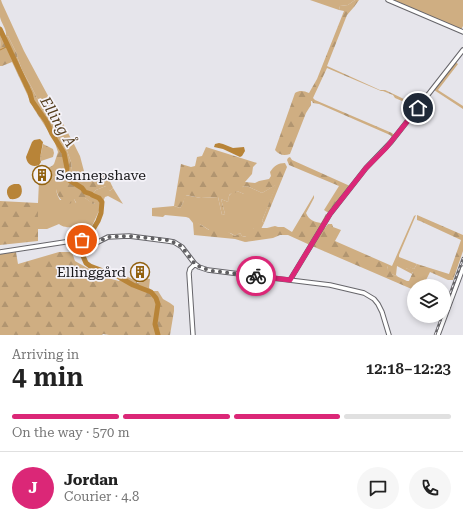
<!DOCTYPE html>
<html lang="en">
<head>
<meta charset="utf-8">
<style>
	body { margin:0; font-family:"Roboto Serif",serif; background:#f6f6f6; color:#222; height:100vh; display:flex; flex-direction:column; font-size:15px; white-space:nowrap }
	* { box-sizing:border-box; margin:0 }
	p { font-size:13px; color:#767676 }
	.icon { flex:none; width:22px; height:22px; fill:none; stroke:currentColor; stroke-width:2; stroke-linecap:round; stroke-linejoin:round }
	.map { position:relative; height:335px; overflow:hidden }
	.side { display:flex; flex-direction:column; background:#fff; flex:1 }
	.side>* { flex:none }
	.fabs { position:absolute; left:407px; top:279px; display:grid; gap:8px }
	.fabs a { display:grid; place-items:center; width:44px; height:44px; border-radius:50%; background:#fff; box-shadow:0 2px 6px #0003; font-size:20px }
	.pin { position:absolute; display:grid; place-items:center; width:34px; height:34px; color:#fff; margin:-17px; border:2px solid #fff; border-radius:50%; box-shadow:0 1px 4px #0007 }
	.courier { position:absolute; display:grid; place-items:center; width:40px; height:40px; margin:-20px; border:3px solid #db2777; border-radius:50%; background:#fff; color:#222; box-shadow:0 1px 5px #0007 }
	.headline em { font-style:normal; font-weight:600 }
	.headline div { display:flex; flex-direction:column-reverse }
	.headline { display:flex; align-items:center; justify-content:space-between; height:68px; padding:0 12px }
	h1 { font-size:26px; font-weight:600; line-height:30px }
	.bar { display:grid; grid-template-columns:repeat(4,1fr); gap:6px 4px; align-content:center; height:48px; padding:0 12px }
	.bar i { height:5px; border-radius:3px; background:#e0e0e0 }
	.bar .selected { background:#db2777 }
	.bar p { grid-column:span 4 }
	.line { display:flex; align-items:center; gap:10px; padding:0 12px; border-top:1px solid #e0e0e0 }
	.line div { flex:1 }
	.round { display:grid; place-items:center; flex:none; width:42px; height:42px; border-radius:21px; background:#f6f6f6 }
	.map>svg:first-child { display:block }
	.green { fill:#cfae82 }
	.forest { fill:url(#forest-firs) }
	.water { fill:#b88438 }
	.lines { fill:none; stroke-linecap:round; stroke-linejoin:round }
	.stream { stroke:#b88438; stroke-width:1 }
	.river { stroke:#b88438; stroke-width:5 }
	.minor-casing { stroke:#66656a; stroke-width:5.5 }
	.minor { stroke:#fff; stroke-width:3.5 }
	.rail-casing { stroke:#676669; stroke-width:2.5 }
	.rail { stroke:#f4f2f8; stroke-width:1; stroke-dasharray:3; stroke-linecap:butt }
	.done { stroke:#605f62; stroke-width:4; stroke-dasharray:0 7.2 }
	.route { stroke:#db2777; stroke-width:5 }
	.labels { text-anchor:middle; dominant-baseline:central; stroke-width:3.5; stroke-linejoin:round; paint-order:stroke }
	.poi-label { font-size:14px; fill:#181719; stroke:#f4f2f8; text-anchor:start }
	.water-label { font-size:15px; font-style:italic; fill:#543d1d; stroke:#f4f2f8 }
</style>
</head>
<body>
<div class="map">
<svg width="463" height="335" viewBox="0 0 463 335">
	<defs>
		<pattern id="forest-firs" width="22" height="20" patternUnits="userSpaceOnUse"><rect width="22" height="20" fill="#cfae82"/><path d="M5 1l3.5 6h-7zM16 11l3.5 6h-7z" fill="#b19570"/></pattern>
	</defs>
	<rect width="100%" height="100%" fill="#e6e5eb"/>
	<!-- green -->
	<path class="green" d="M0,0H1L2,3L24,51L75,146L80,156L85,175L80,179L73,178L71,162L64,142L55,131L53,124L43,108V102L38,100L32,88L22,70L18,59L17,54L8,36L1,39L0,48V33L6,36C7,29 1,23 0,17C0,12 0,5 0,0Z
		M310,0H355L348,5L340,6L339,10Z
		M391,0H463V26L461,30Z
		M58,172L60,173C60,176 61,178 60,180C59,190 53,188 60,200L74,199L76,203L80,197L85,198L94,204L97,198L92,195L96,190L106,186L110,191L113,188L123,204L108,196L105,197L98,213L92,226C83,227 66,230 59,224L47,229H38V203L39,181L47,180H51Z
		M277,184L262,221L264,223L261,229L254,228L247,237L242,236L240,233L235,236C232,234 230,232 226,233C223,233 220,235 217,234C208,231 203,223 193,223L189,218L186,217L165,215L163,217L152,216V208L174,206L180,208L183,203L185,195L201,198L218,197L222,215L225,214L221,199L228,202C229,194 229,194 237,191L244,194L242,187L247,186L262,193Z
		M416,215L399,255V257L417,264L414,269L406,266V268L413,271L412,274L397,266L396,275L398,277L392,274L387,269L388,266H392L414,216Z"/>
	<!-- forest -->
	<path class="forest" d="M355,0H359L354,7L347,15L327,66L380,90H385L406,100L418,104V106L416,107L404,100L402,101L395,98L393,95L383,91H381L327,68L313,98L315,100L392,133L395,136L393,138L390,135L319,104L313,103L312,101H311V105L306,113L290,154C284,156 279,155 275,150L295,93C300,90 304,91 309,93L317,79L344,11L339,10L340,6L348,5Z
		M8,36L17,54L18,59L22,70L32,88L38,100H42L43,108L53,124L55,131L64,142L71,162L73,178C83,179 79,177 86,175C93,173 100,173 107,175L113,188L110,191L106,188V186L96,190L92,195L98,198L97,202L93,204L85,198H80L78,201V203L77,204L74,199L70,204L67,201L64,202C56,197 54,186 60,180V173L58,172L51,180H47L46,175H49L51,173L48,168L52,166L54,164L58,152L54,140L34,109L12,62L2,66H0V48L1,39Z
		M455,62L458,64L438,90L463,106V109L434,90Z
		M43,144L53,149L54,153L53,157L41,161L40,158Z
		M206,147L257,163L253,167L252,174L245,182L255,183L259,181L269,179L271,176L270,172C274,166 278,163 285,163L287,167L264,223L262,221L276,185L262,193L247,186L242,187L247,190L246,193L244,194L237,191L235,193L230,194L229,196L228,202L221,199L225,214L222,215L218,197L201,198L186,195L183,203L180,208L174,206L181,164L191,167L195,166L197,157L202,156Z
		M290,157L292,160L350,186L330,212H327L324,210L339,186L289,165L287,160L288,158Z
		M314,195V198L306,213C309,220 314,222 321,223L326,214L328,215L310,245L288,235H280L273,238L245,242L235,239L194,235L193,223H198L209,230L214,228L216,230L217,234H219L220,230L225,229L228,232L235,236L240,233L242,236L246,237L248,231L254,228H267L275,226L278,227H284L292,232Z
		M0,201L38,203V241L0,245Z
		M417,215L463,235V251L453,280H448L430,272L423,286H414V290L312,246L322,228H325L328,224H332L333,227L341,230L335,241L392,266H388L387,269L391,270L392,274L407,281H409L413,272L406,268V266H408L414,269L417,264L449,274L461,240L420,221L417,220Z
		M16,252L18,264L59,252H72L75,261L89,269L93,274L119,281L124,275L134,280L137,276V283L143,282L144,278L150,279L149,288L153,291H158L163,299L170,303L174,306V311L170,335H109L103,334L102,335H0V254Z"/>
	<!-- water -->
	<path class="water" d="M40,139L43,142L40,158L41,162L39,165C32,168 27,164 26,157L32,142L34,140Z
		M219,143L223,144L233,148L244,147L245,151L242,156L240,157L223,149L214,147L215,144Z
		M14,184H19L21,186C24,195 19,200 10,199C5,193 6,186 14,184Z"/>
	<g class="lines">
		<!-- stream -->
		<path class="stream" d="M0,50L6,47L8,45"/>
		<!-- river -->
		<path class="river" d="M0,29L30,93L32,101L46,121L52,134L64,153L67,168L66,176L69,180L82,188L85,192L91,194L92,195L99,198L102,202L101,213L98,221L88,238L83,249V256L86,263L90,266L119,277L133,285L151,292L156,298L158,304L155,324L158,335"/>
		<defs>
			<path id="minor" d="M388,0L463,32
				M0,252L78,240L98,242L108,237L129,236L168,241L174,242L182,247L195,264L199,267L208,270L330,285L364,293L374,299L378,304L382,312L389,335
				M290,280L330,214L366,168L391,142L463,50
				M193,335L189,273L190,269L195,264
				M438,335L463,268"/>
		</defs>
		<!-- minor casing -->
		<use href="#minor" class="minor-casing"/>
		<!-- minor -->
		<use href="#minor" class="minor"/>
		<defs>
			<path id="rail" d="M444,310L463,258
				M435,335L442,316"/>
		</defs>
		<!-- rail casing -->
		<use href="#rail" class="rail-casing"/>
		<!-- rail -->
		<use href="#rail" class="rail"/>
	</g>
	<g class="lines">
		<!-- done -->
		<path class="done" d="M82,240L98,242L108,237L129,236L168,240L178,244L182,247L195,264L202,268L213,271L256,276"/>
		<!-- route -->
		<path class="route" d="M256,276L290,280L330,214L366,168L386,148L418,108"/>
	</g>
	<!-- icons -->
	<defs>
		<symbol id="building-ring" viewBox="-11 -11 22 22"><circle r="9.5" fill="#f4f2f8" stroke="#92610f" stroke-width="1.5"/><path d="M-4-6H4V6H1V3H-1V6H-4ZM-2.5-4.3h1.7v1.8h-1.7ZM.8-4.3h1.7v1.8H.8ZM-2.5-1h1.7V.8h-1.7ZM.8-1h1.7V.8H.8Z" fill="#92610f"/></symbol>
	</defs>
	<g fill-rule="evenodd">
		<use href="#building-ring" x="31" y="164" width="22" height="22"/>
		<use href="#building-ring" x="129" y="261" width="22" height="22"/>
	</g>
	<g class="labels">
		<!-- poi labels -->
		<g class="poi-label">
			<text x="56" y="175">Sennepshave</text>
			<text x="126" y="272" text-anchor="end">Ellinggård</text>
		</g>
		<!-- water labels -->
		<g class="water-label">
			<text transform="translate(58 122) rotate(60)">Elling Å</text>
		</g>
	</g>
</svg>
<div class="fabs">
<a><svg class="icon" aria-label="layers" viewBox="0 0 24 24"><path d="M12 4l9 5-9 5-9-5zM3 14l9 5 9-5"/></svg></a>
</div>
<div class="pin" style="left:82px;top:240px;background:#ea580c"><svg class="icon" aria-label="bag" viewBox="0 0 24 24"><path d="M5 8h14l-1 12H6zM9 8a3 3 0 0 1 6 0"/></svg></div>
<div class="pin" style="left:418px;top:108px;background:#1f2937"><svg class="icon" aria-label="home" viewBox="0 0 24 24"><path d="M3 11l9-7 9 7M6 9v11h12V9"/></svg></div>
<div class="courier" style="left:256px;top:276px"><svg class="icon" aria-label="bike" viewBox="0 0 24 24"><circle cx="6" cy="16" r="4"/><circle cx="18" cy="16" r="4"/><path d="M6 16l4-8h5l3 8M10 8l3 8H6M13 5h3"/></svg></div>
</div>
<section class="side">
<div class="headline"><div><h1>4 min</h1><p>Arriving in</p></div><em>12:18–12:23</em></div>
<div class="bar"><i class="selected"></i><i class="selected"></i><i class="selected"></i><i></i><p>On the way · 570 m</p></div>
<div class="line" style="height:72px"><b class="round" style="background:#db2777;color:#fff">J</b><div><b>Jordan</b><p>Courier · 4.8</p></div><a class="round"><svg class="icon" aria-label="chat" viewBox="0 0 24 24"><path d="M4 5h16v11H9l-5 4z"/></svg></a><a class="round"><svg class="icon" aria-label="phone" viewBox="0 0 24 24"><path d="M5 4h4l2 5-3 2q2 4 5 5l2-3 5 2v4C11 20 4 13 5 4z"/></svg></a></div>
</section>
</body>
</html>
